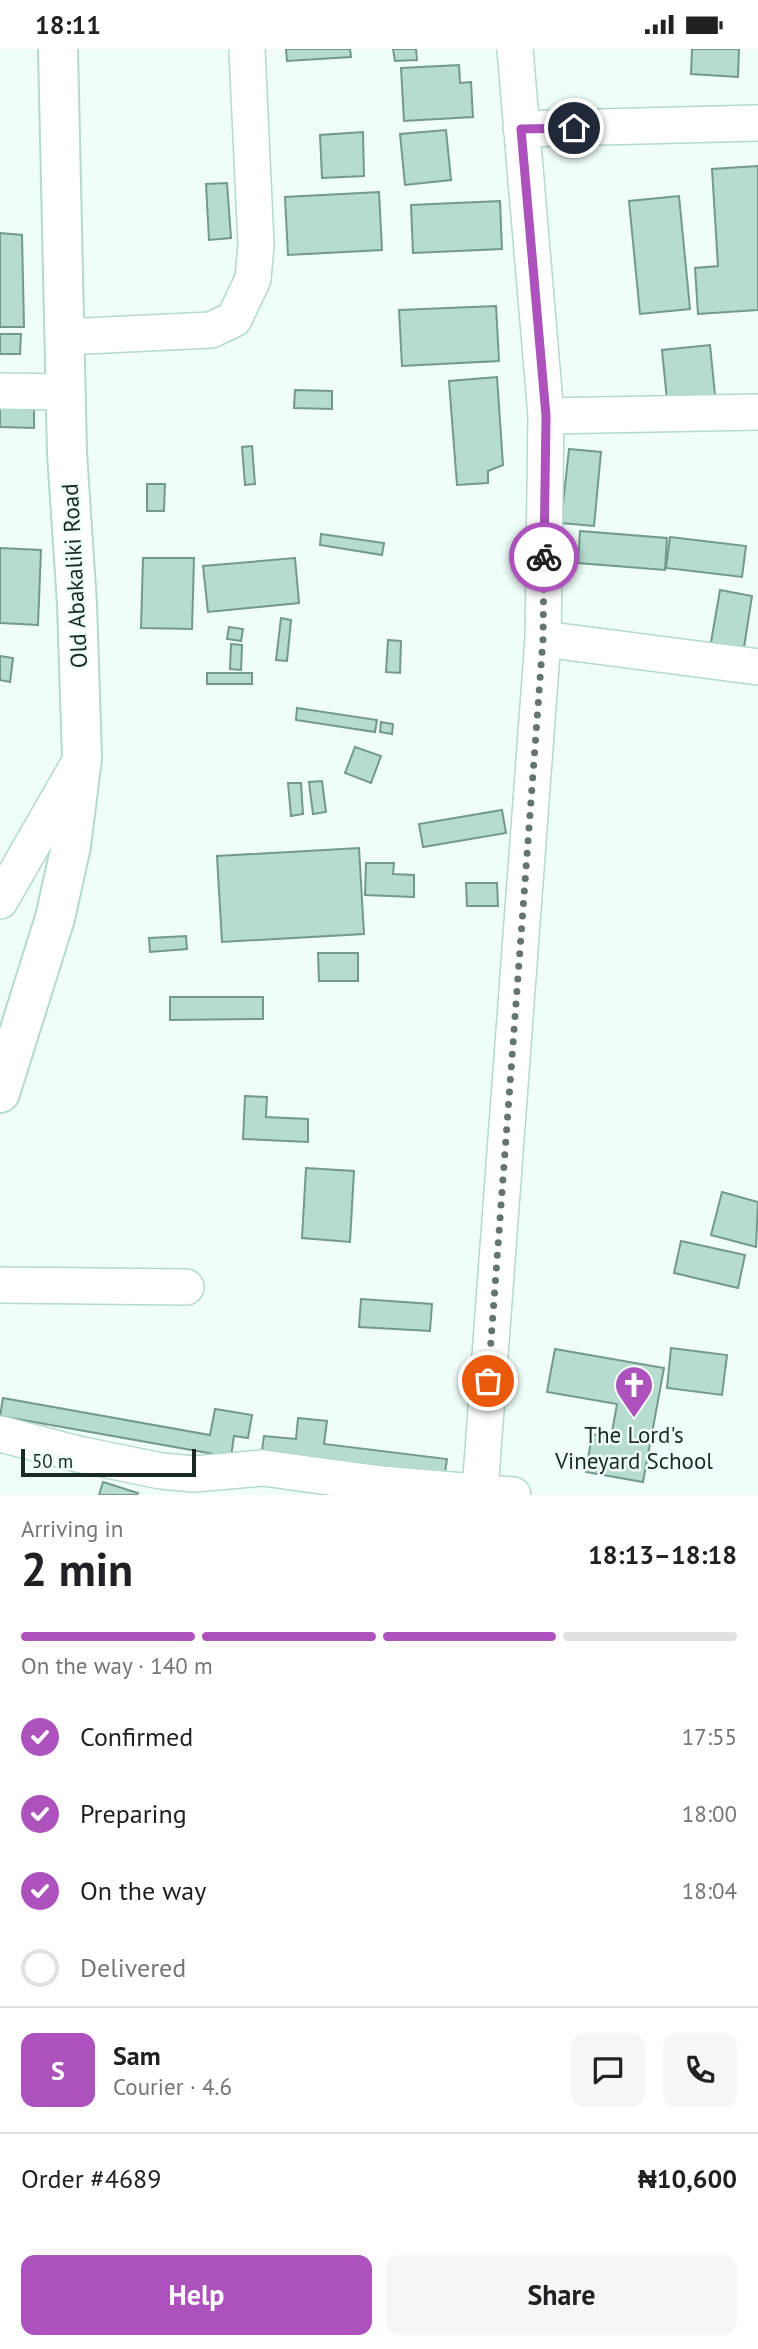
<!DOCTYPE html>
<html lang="en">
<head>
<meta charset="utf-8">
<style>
	body { margin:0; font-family:"PT Sans",sans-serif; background:#f6f6f6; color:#202124; height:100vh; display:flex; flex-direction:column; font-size:26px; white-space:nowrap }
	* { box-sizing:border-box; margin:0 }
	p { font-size:23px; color:#757577 }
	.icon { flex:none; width:38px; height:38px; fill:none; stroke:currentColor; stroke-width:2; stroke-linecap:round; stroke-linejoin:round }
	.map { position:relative; height:1446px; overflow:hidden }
	.sheet { display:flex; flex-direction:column; background:#fff; flex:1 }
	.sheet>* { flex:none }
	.scale { position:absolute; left:21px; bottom:18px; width:175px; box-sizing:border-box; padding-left:7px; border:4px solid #1a2924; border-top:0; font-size:19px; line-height:24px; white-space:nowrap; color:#1a2924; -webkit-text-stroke:5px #effef8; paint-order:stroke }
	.pin { position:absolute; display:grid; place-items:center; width:60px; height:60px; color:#fff; margin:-30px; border:4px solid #fff; border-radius:50%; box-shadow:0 2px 7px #0007 }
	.courier { position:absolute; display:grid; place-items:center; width:70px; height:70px; margin:-35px; border:5px solid #ad52bd; border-radius:50%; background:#fff; color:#222; box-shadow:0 2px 9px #0007 }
	.headline em { font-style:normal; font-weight:700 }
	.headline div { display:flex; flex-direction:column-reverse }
	.headline { display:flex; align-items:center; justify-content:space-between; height:119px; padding:0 21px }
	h1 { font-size:46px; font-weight:700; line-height:52px }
	.bar { display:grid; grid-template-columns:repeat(4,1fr); gap:10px 7px; align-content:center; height:84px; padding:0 21px }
	.bar i { height:9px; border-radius:5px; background:#e0e0e0 }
	.bar .on { background:#ad52bd }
	.bar p { grid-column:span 4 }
	.line { display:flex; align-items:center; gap:18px; padding:0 21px; border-top:2px solid #e0e0e0 }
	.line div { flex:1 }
	.round { display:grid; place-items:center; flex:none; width:74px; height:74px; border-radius:14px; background:#f6f6f6 }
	ol { padding:0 21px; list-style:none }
	li { display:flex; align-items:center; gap:21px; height:77px }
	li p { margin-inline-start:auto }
	li .icon { padding:7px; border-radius:50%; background:#ad52bd; color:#fff; stroke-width:4 }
	li:last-child { color:#757577 }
	li i { width:38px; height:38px; border:4px solid #e0e0e0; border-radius:50% }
	.button { display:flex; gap:14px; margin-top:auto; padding:14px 21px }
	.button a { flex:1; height:80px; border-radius:14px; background:#ad52bd; color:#fff; font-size:28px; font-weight:700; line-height:80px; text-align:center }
	.button a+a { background:#f6f6f6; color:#202124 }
	.status { display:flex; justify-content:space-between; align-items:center; height:49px; padding:0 35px; background:#fff; direction:ltr }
	.status svg { height:19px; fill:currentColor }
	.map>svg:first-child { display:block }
	.building { fill:#b5dcce; stroke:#73998c; stroke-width:2 }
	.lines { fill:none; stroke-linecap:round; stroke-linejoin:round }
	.minor-casing { stroke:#b3dacc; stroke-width:38 }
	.major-casing { stroke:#b3dacc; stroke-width:42 }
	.minor { stroke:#fff; stroke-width:35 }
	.major { stroke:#fff; stroke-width:38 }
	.done { stroke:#65746e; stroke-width:7; stroke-dasharray:0 12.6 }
	.route { stroke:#ad52bd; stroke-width:9 }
	.labels { text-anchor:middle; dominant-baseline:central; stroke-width:5; stroke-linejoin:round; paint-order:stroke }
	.street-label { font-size:23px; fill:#1a2924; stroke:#effef8 }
	.poi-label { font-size:23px; fill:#1a2924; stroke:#effef8 }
</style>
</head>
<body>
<div class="status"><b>18:11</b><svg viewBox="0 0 49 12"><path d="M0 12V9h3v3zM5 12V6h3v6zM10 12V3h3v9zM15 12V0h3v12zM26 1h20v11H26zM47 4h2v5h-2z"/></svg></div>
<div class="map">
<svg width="758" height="1446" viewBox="0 0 758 1446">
	<rect width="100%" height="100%" fill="#effef8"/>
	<!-- building -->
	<path class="building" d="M286,0H350L351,8L287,12Z
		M393,0H416L417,11L395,12Z
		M692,0H739L738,28L691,25Z
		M459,16L460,34L471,33L473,68L404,72L401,19Z
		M446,81L451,131L405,136L400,85Z
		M363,83L364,127L322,129L320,86Z
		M758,117V261L698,265L695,219L718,217L712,120Z
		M227,134L231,189L209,191L206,135Z
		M379,143L382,201L288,206L285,148Z
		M679,147L690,260L640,265L629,152Z
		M500,152L502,200L413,204L411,156Z
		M0,184L22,186L24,278H0Z
		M496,257L499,312L402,317L399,261Z
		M0,285H21L20,305H0Z
		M710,296L716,356L668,361L662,301Z
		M497,328L503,416L488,422V434L457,436L449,332Z
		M295,341L332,342V360L294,359Z
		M0,352L34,353V379L0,378Z
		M252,397L255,435L245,436L242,398Z
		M569,400L601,403L594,477L561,474Z
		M147,435H165L164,462H147Z
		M580,482L667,489L665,521L578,514Z
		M321,485L384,494L382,506L320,496Z
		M670,488L746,497L742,528L666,519Z
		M0,499L41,501L38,576L0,574Z
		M143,509H194L192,580L141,579Z
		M295,509L299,554L208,563L203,517Z
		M720,541L752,547L743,605L710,599Z
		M281,569L291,571L287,612L276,611Z
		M229,578L243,580L241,592L227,590Z
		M388,591L401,592L400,624L386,623Z
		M231,595L242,596L241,621L230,620Z
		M0,607L13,609L10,633L0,631Z
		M207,624H252V635H207Z
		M297,659L377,671L375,683L296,671Z
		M381,673L393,675L392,685L380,683Z
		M355,698L381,707L371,734L345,724Z
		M322,732L326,763L313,765L309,733Z
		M288,734H301L303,765L291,767Z
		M502,761L506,784L423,798L419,775Z
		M359,799L364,885L222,893L217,807Z
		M366,814H394L393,825L414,826V848L365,846Z
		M466,834H497L498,857H467Z
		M186,887L187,900L150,903L149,889Z
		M318,904H358V932H319Z
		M170,948H263V970L170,971Z
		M245,1047L267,1048L266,1068L308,1070V1093L243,1090Z
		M306,1119L354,1122L350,1193L302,1189Z
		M722,1143L758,1153L756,1198L711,1186Z
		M681,1192L745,1206L738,1239L674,1224Z
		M361,1250L432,1255L430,1282L359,1278Z
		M671,1299L727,1306L722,1346L667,1339Z
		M555,1300L664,1319L643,1433L586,1423L592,1385L611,1389L617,1355L547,1343Z
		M3,1349L210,1386L215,1360L252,1366L248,1389L234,1387L231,1408L0,1367Z
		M298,1369L327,1372L324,1395L447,1410L444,1430L261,1408L264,1387L296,1390Z
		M103,1433L138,1444L137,1446H99Z"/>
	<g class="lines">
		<defs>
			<path id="minor" d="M521,80L758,74
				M64,288L211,281L234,270L253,230L256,196L247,0
				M0,342L66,343
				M546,367L758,363
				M543,590L758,618
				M0,852L82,709
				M0,1236L186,1238
				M0,1385L78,1405L161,1422L194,1425L263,1419L381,1435L513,1446
				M480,1442L543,590L546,367L515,0"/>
			<path id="major" d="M0,1044L55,869L71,797L82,709L77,555L67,404L58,0"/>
		</defs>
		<!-- minor casing -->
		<use href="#minor" class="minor-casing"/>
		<!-- major casing -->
		<use href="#major" class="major-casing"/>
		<!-- minor -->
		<use href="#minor" class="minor"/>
		<!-- major -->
		<use href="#major" class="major"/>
	</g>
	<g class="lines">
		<!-- done -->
		<path class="done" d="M488,1332L543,590L544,508"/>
		<!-- route -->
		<path class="route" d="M544,508L546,367L521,80L574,79"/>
	</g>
	<!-- icons -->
	<defs>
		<symbol id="church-pin" viewBox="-11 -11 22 30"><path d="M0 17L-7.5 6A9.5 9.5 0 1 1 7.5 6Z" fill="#ad52bd" stroke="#effef8"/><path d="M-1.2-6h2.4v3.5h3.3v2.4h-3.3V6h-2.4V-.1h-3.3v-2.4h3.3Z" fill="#fff"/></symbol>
	</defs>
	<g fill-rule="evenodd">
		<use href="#church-pin" x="612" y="1314" width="44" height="60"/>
	</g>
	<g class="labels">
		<!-- street labels -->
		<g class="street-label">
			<text transform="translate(74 527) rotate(-93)">Old Abakaliki Road</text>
		</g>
		<!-- poi labels -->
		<g class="poi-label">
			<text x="634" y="1385">The Lord's<tspan x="634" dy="26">Vineyard School</tspan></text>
		</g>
	</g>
</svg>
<div class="scale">50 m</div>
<div class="pin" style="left:488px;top:1332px;background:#ea580c"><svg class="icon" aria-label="bag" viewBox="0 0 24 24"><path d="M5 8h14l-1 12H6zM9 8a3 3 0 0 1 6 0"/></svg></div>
<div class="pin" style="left:574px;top:79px;background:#1f2937"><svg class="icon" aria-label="home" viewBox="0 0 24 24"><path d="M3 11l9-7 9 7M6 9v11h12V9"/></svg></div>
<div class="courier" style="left:544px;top:508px"><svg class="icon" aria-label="bike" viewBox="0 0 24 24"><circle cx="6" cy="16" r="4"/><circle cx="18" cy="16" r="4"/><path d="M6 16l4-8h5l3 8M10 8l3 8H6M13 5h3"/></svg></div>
</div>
<section class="sheet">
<div class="headline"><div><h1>2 min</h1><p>Arriving in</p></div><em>18:13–18:18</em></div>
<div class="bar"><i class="on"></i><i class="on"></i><i class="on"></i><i></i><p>On the way · 140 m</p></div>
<ol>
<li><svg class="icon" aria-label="check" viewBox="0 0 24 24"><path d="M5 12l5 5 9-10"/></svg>Confirmed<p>17:55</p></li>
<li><svg class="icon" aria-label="check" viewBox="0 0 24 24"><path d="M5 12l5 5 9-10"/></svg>Preparing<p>18:00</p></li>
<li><svg class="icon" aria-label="check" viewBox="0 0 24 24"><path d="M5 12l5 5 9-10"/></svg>On the way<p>18:04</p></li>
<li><i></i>Delivered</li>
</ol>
<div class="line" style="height:126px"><b class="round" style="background:#ad52bd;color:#fff">S</b><div><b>Sam</b><p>Courier · 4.6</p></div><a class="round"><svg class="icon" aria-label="chat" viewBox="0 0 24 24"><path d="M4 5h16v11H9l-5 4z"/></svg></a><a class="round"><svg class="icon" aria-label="phone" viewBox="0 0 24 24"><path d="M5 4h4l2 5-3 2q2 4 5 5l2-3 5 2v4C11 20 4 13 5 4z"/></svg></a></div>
<div class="line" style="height:91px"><div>Order #4689</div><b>₦10,600</b></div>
<div class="button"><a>Help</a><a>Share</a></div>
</section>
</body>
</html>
